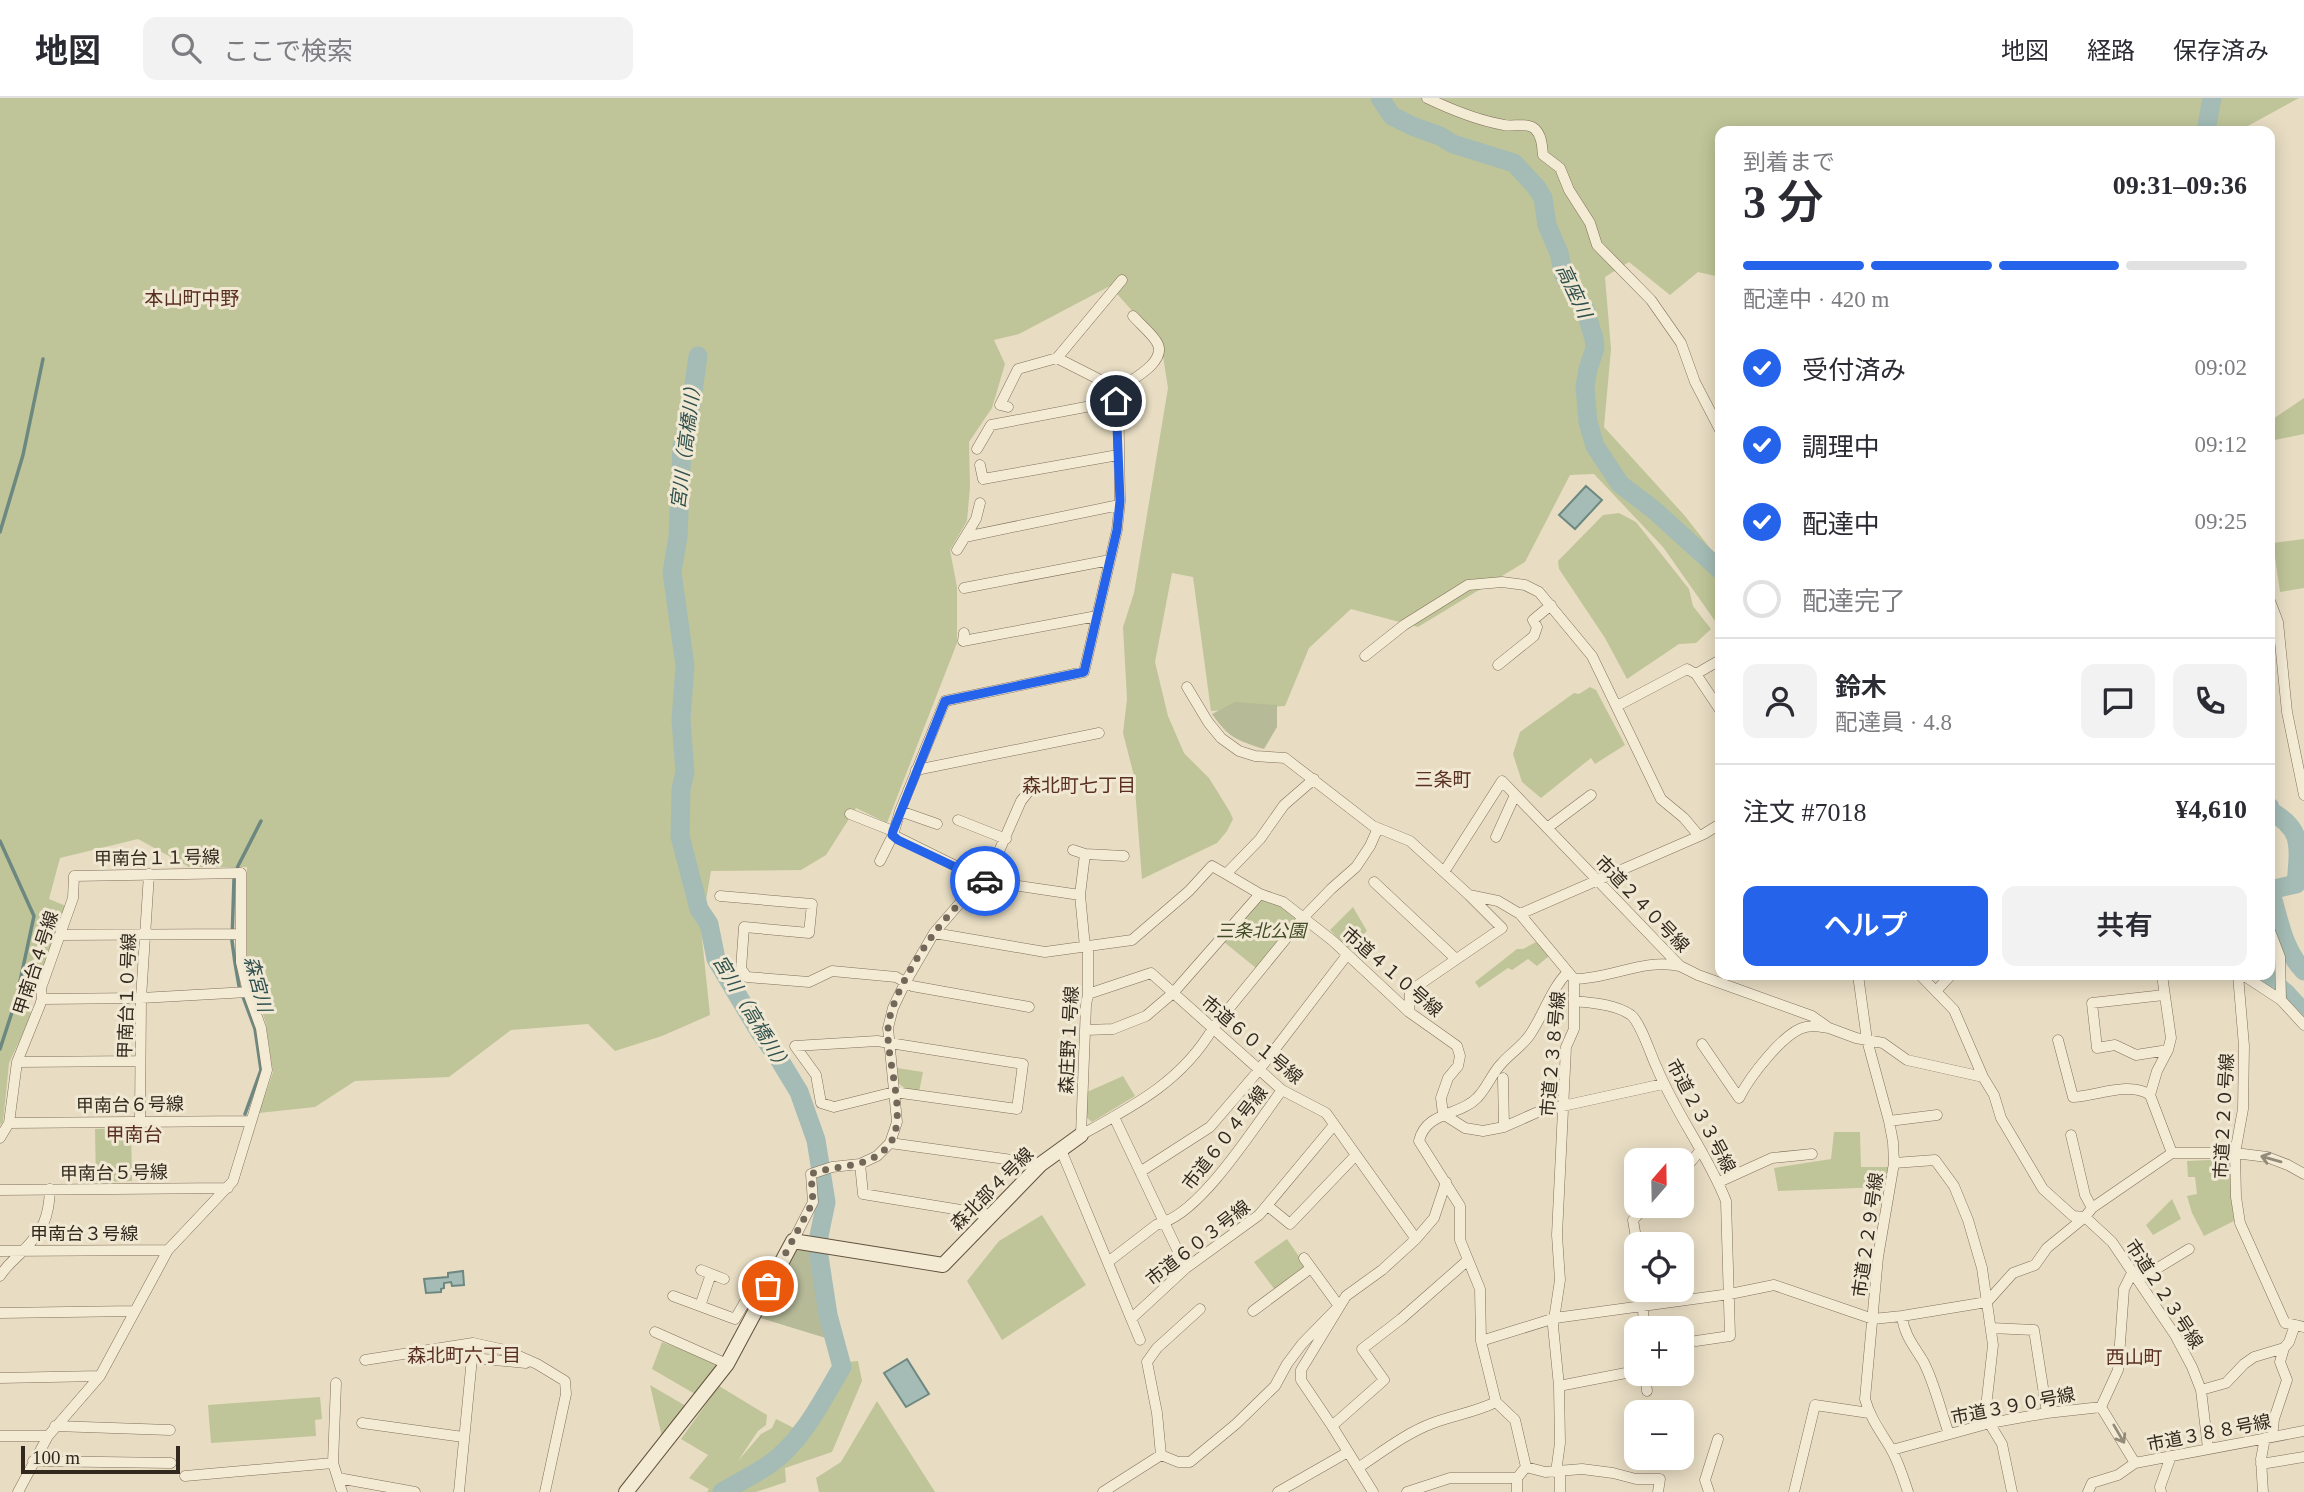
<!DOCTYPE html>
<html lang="ja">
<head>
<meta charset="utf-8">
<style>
	body { margin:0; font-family:"Times New Roman","Noto Sans JP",serif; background:#f2f2f3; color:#2b2b33; height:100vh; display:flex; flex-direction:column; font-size:26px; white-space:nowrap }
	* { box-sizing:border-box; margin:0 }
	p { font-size:23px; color:#7c7c81 }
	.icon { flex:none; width:38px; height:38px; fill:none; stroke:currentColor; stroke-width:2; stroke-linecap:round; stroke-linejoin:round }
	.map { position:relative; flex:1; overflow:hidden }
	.sheet { position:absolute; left:1715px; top:28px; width:560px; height:854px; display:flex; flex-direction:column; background:#fff; border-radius:14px; box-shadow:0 4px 18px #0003 }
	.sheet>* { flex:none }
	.needle { width:46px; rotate:20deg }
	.fabs { position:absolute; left:1624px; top:1050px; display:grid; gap:14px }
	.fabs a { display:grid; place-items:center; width:70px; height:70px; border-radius:14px; background:#fff; box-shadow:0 4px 18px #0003; font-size:35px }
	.scale { position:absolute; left:21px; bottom:18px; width:159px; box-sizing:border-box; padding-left:7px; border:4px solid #32281e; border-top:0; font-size:19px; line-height:24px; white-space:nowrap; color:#32281e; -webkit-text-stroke:5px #f0e8d2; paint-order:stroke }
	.pin { position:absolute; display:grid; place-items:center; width:60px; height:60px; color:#fff; margin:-30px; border:4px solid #fff; border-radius:50%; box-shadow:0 2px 7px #0007 }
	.courier { position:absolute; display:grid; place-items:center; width:70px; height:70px; margin:-35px; border:5px solid #2563eb; border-radius:50%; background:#fff; color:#222; box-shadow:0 2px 9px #0007 }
	.head em { font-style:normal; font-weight:600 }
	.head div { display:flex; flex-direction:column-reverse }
	.head { display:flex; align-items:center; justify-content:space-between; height:119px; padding:0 28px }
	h1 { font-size:46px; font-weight:600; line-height:52px }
	.bar { display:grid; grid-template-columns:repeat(4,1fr); gap:10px 7px; align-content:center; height:84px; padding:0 28px }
	.bar i { height:9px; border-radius:5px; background:#e1e1e2 }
	.bar .selected { background:#2563eb }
	.bar p { grid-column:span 4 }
	.line { display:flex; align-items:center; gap:18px; padding:0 28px; border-top:2px solid #e1e1e2 }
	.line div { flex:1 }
	.round { display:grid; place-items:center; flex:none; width:74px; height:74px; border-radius:14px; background:#f2f2f3 }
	ol { padding:0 28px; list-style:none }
	li { display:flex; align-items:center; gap:21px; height:77px }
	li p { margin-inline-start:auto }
	li .icon { padding:7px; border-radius:50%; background:#2563eb; color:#fff; stroke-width:4 }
	li:last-child { color:#7c7c81 }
	li i { width:38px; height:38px; border:4px solid #e1e1e2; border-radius:50% }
	.primary-button { display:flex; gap:14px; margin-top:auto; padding:14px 28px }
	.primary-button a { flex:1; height:80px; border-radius:14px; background:#2563eb; color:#fff; font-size:28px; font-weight:600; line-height:80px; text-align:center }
	.primary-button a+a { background:#f2f2f3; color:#2b2b33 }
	header { display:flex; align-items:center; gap:42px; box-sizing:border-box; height:98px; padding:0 35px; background:#fff; border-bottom:2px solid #e1e1e2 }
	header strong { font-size:33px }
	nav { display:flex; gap:38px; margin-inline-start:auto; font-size:24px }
	.search { width:490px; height:63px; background:#f2f2f3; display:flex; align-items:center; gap:18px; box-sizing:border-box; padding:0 24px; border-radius:14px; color:#7c7c81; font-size:26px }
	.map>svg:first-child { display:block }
	.green { fill:#bfc598 }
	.cemetery { fill:#b6ba97 }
	.water { fill:#a4bcb5; stroke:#6d8881; stroke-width:2 }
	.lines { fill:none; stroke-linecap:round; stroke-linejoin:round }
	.stream { stroke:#6d8881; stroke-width:3.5 }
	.river { stroke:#a4bcb5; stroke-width:19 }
	.street-casing { stroke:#806f5c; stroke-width:11 }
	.secondary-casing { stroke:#62513f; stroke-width:16 }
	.street { stroke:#f4ebd5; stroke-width:10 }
	.secondary { stroke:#f4ebd5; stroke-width:14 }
	.oneway { stroke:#938a7a }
	.done { stroke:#726758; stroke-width:7; stroke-dasharray:0 12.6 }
	.route { stroke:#2563eb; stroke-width:9 }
	.labels { text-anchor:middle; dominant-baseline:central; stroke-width:6; stroke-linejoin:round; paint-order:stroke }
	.street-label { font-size:18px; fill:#32281e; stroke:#f0e8d2 }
	.park-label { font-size:18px; font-style:italic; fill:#424c27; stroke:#f0e8d2 }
	.water-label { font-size:19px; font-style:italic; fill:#2f504e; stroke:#f0e8d2 }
	.neighbourhood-label { font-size:19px; fill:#592e23; stroke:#f0e8d2 }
</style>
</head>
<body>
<header>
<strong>地図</strong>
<div class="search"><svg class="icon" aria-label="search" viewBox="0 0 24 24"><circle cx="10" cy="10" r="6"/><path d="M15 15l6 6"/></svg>ここで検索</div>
<nav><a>地図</a><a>経路</a><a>保存済み</a></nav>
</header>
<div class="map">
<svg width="2304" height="1394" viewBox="0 0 2304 1394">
	<rect width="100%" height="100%" fill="#e8ddc3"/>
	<!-- green -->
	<path class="green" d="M0,0H2299L2246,29L2245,33H1720V179L1698,174L1670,197L1629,164L1605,179L1611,251L1604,329L1685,418L1720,463V530L1663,449L1594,376L1570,377L1525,464L1418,529L1351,511L1309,550L1285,608L1211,613L1193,479L1172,475L1155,564L1168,618L1184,655L1209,680L1230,714L1233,721L1227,733L1217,745L1142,781L1134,678L1123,635L1127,601L1123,529L1134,495L1168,290L1161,245L1110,188L1019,236L994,242L1005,266L992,310L969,344L970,389L967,423L950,452L957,489V545L887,725L856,710L826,757L801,772L711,773L701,831L710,917L662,938L615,953L588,926L511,932L449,979L355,983L315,1009L259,1015L273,974L266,926L247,866V769H189L138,741L60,760L49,801L66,808L36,889L28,887L40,850L47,808L27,887L31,918L9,965L3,1024L0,1027Z
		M2304,300V336L2270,343V323Z
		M1619,415L1636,424L1689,491L1693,508L1711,531L1696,545L1679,546L1627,581L1605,540L1559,471L1558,463L1603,417Z
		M2304,441V490L2280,494L2273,445Z
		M1590,589L1596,592L1625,647L1595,666L1591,660L1541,700L1522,684L1513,656L1520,634L1574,595L1579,596Z
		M1261,801L1282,808L1298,822L1256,870L1224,844Z
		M1353,809L1367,833L1348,850L1330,832Z
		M1536,844L1549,858L1537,868L1528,861L1512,872L1508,870L1479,890L1475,884L1517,851H1523Z
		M897,970L923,974L919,994L908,993L898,985Z
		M1123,978L1135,998L1092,1024L1086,1019L1087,994Z
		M131,1030L132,1083L96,1084L95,1031Z
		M1834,1034H1860L1861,1069H1888L1884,1089L1778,1093L1774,1070L1831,1061Z
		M2231,1061L2234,1123L2204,1138L2192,1115L2187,1098L2197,1096L2195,1079H2188L2187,1063Z
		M2172,1101L2181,1121L2153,1137L2146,1127Z
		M1042,1117L1086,1187L1002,1242L967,1183L999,1143Z
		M1287,1141L1307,1170L1275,1192L1254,1164Z
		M662,1244L714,1264L720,1268L695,1296L652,1271Z
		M858,1263L862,1283L832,1354L785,1370L786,1384L756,1394H707L709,1391L689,1380L708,1357L681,1341L719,1288L767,1317L766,1327L758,1333L738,1363L761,1336L772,1330L776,1321L798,1332L837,1265Z
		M650,1287L686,1308L662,1339Z
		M320,1299L322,1321L315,1322L316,1338L211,1345L208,1307Z
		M877,1303L935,1394H819L816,1380L841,1364Z"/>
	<!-- cemetery -->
	<path class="cemetery" d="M1235,604L1277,607V629L1264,651C1236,642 1229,640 1212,616Z
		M800,1150L812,1152L815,1183L829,1241L757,1219L793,1154Z"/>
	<!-- water -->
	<path class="water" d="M1586,388L1602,402L1575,431L1559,417Z
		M463,1173L464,1187L452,1188L451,1184L444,1185V1190L441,1191V1194L426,1195L424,1181L448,1179V1175Z
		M907,1261L929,1296L906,1309L884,1275Z"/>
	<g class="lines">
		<!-- stream -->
		<path class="stream" d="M0,434L23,357L43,261
			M0,743L34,818L16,902L0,951
			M245,1016L261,972L255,931L239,888L235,865L232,843L234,781L238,768L261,723"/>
		<!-- river -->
		<path class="river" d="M1380,0L1392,18L1412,28L1440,38L1453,46L1514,65L1537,90L1543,100L1547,127L1559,155L1564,178L1585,211L1594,241L1595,250L1588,271L1585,289L1588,324L1595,348L1620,386L1654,412L1720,472
			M2206,33L2212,0
			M698,258L689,322L682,348L678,439L672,474L685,568L681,622L685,674L681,691L680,738L699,811L709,826L716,861L759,933L779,961L799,994L816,1042L826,1104L819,1138V1158L828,1217L842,1269C822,1303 803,1342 770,1366C755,1376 738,1385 722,1394
			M2270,709V713C2304,731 2299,749 2296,786L2270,792C2279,820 2283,852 2304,873
			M2264,877L2286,895L2304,915"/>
		<defs>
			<path id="street" d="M1427,0C1452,12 1476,22 1504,27C1513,29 1528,24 1535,31C1542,38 1542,48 1543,57L1560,70L1569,92L1590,125L1597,147L1651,202L1681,245L1695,284L1720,332
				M1057,260L1122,182
				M1118,291C1131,282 1170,263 1156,243C1150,234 1140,226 1133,218
				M1008,309L1000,307L1018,271L1057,260L1118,291L1120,403L1117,432L1084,574L945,603L900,713L893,737L986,783L1080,797
				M977,351L991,327L1117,303
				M980,367L983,381L1118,357
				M965,439L1119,407
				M957,452L976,421L980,405
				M964,490L1110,462
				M2270,503L2278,524L2287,614L2304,697
				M964,535L963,543L1097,518
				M1365,558L1404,527L1468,487L1502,484L1525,487L1539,494L1592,558L1661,701L1684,720L1699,738
				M1498,567L1534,538L1537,529L1533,522L1551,507
				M1696,576L1720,612
				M1187,589L1208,624L1221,640L1239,653L1255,658L1285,660L1373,728L1410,743L1469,797L1498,803L1520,816L1574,881V931L1566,949L1557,1137L1560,1182L1553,1228L1559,1288L1560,1345L1556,1374L1560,1377V1394
				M1617,608L1687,571L1696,576L1720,562
				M916,672L1099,635
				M900,713L937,726
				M850,716L893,733
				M958,722L1006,741
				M1547,730L1591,697
				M1496,739L1515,697
				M1073,752L1085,756
				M880,763L893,737
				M1444,774L1502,683L1680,868L1698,877L1812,918L1829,930L1856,940L1883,945L1907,962L1983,979
				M1226,776L1260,796L1283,804L1333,843L1409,914L1457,948L1460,958L1458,968L1448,980L1441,1000L1443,1016L1465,1030L1483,1033L1504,1029L1540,1013L1663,986
				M1374,784L1456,861
				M720,798L812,806L809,835L744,829L741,871L747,879L809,884L832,873L896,879L912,888L1029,909
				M1520,816L1704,736L1720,726
				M2270,833L2280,859L2281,902
				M934,835L1045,854L1132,842L1189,793L1210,770L1212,768L1226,776L1260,741L1284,707L1314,681
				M61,837L240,836
				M1088,848V896L1086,907L1081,1037C1134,1008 1182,983 1213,930L1302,821L1331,791L1356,769L1370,748L1378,730
				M1085,849L1080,797L1085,756L1124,758
				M1858,877L1867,942L1889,1023L1893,1044L1894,1065L1878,1159L1865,1301C1870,1320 1881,1334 1891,1351C1899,1365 1903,1379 1908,1394
				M1920,877L1954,912L1983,979L1994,997L2001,1020L2043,1091L2073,1118L2085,1119L2112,1144L2175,1237L2192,1269L2201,1292L2208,1350
				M2162,877L2171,940L2168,952L2157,973L2150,997L2172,1055
				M2238,877L2244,948L2243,1011L2235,1055L2236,1099L2240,1125L2285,1225L2295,1227
				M2243,877L2281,902L2304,927
				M1574,881C1611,881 1643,860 1680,868
				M1936,893L1951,877
				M1088,896L1151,875L1282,992L1326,1015L1416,1141
				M2164,897L2092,905L2097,950L2115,947L2136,957L2168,952
				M42,901L141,900L248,894
				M1575,903C1593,905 1615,906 1631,917C1641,925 1651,958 1657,970C1676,1016 1708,1057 1726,1103L1730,1238L1696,1243
				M1409,914L1410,893L1502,830L1469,797
				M1086,932L1113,931L1146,918L1173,895L1260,796
				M2058,942L2073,999C2096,998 2130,983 2150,997
				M877,943L1023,966L1017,1011L894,994L834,1009L821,1005L816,977L795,948Z
				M1702,946L1739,1000C1749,980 1784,933 1806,929C1813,927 1822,929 1829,930
				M17,964L140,963
				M1503,980L1504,1029
				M140,1022L141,900L149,776
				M1889,1023L1937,1017
				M9,1025L250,1023
				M2071,1037L2085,1097L2092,1110
				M0,1040L9,1025L17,964L40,907L42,901L41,890L73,800L74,778L241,775V864L248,894L261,930L267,972L233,1083L168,1152L100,1278L48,1338L18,1394
				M890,1045L1041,1066
				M1061,1052L1140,1242
				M1894,1065L1935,1062L1954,1088L1968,1122L1982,1170L1993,1247L1985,1318L2002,1346L2012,1394
				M860,1066L863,1096L991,1117
				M1140,1074L1210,1029L1259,972L1347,857
				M1682,1074L1700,1053
				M1719,1084L1772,1060L1812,1056
				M0,1092L228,1090
				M1268,1108L1290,1126L1355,1058
				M793,1143L813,1104L811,1076L832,1069L860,1066L877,1058L890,1045L897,1024L888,930L893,910L905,885L934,835L959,806L986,783L1021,703L1033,688
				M1637,1146L1633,1122L1646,1108
				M0,1153L168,1152
				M1108,1164L1156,1127L1164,1124L1114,1019
				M1186,1170L1164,1124C1204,1110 1255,1028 1282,992
				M701,1172L724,1181
				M0,1178C6,1168 15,1161 23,1153C43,1132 49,1120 50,1091
				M2138,1182L2189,1151
				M1642,1192L1644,1230
				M673,1198L735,1221L768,1164L779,1169
				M700,1208L711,1176
				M1253,1213L1311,1170
				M0,1215L134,1213
				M1902,1218C1904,1237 1914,1248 1923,1263C1934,1283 1941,1314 1949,1336
				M1132,1220L1186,1170L1259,1117L1334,1027
				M1991,1230L2034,1232L2047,1315
				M655,1234L727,1266
				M1481,1243L1555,1220L1730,1196L1774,1187L1873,1221L1902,1218L1987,1204L2013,1175L2035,1167L2047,1150L2085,1119L2092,1110L2172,1055H2235L2267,1059L2288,1067L2304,1076
				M365,1262L473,1245L505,1252L537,1266L565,1283L566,1296L545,1394
				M1645,1276L1647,1293
				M0,1280L100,1278
				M336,1285L333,1365L342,1394
				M1559,1288L1636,1273
				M2201,1292L2226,1285L2244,1266L2254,1259L2284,1250L2289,1244L2295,1227L2304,1229
				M2101,1309L2118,1272L2124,1191L2133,1173
				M2101,1309L2135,1365
				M362,1325L463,1339
				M55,1328L170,1332
				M1332,1328L1384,1282L1362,1251L1401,1221L1468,1162
				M0,1338H48
				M2272,1339L2274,1321L2287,1282L2280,1264L2284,1250
				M1892,1352L1990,1325L2047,1315L2101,1309
				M1161,1357L1178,1364H1190L1236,1326L1275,1288L1287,1266L1302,1246L1339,1208L1304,1160
				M33,1363L171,1365
				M2261,1366L2304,1359
				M1526,1369L1515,1322L1496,1304L1481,1243L1480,1191L1460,1142V1108L1419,1043C1426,1013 1460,1018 1477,1000C1487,990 1492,975 1502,965C1511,955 1521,949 1529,938C1544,917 1550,892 1568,874
				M1358,1370C1382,1354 1406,1335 1433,1325C1454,1317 1476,1314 1496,1304
				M185,1378L333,1365
				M338,1380L415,1394
				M1517,1380V1394
				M459,1394L472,1260L526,1265
				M1103,1394L1161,1357L1157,1315L1147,1264L1157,1250L1200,1211
				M1278,1394L1348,1354
				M1373,1394L1332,1328L1301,1282V1272L1346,1198L1382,1172L1416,1141L1434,1120L1446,1084
				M1407,1394L1450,1380H1517L1526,1369L1545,1374L1582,1371L1613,1375L1636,1381H1660L1658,1394
				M1709,1394L1705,1382L1718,1341
				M1794,1394L1815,1307L1869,1315
				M2088,1394L2092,1385L2118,1377L2135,1365L2304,1333
				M2161,1394L2160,1389L2171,1358
				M2263,1394L2261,1361L2265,1340"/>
			<path id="secondary" d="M626,1394L727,1266L793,1143L943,1167L1041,1066L1081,1037"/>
		</defs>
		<!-- street casing -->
		<use href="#street" class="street-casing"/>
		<!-- secondary casing -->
		<use href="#secondary" class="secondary-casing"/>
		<!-- street -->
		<use href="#street" class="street"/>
		<!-- secondary -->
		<use href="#secondary" class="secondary"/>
	</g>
	<!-- one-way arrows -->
	<defs><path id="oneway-shaft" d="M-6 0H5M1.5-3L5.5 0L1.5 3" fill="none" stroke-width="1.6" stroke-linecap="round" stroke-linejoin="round" transform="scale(1.75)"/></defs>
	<g class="oneway">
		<use href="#oneway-shaft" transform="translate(2271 1061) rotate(-164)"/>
		<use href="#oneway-shaft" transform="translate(2119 1336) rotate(60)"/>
	</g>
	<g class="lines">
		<!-- done -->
		<path class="done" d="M768,1188L813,1104L811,1076C837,1066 870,1071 889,1047C909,1020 886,963 888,931C890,895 933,832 958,807C966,798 979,791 985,783"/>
		<!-- route -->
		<path class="route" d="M985,783L898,742L892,737L893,733L945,603L1084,574L1117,432L1120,403L1116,303"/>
	</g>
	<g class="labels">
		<!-- street labels -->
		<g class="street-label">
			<text transform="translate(157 760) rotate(-1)">甲南台１１号線</text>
			<text transform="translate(1642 806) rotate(46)">市道２４０号線</text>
			<text transform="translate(36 865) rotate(-72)">甲南台４号線</text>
			<text transform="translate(1392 874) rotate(41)">市道４１０号線</text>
			<text transform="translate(127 898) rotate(-88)">甲南台１０号線</text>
			<text transform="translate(1069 942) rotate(-87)">森庄野１号線</text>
			<text transform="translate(1252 942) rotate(40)">市道６０１号線</text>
			<text transform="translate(1553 956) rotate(-85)">市道２３８号線</text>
			<text transform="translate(130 1007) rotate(-1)">甲南台６号線</text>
			<text transform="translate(1701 1018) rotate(62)">市道２３３号線</text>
			<text transform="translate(2224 1018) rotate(-87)">市道２２０号線</text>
			<text transform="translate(1225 1040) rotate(-52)">市道６０４号線</text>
			<text transform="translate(114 1075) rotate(-1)">甲南台５号線</text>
			<text transform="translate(992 1091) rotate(-45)">森北部４号線</text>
			<text x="84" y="1136">甲南台３号線</text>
			<text transform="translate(1868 1137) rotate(-82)">市道２２９号線</text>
			<text transform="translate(1198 1145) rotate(-38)">市道６０３号線</text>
			<text transform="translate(2164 1196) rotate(57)">市道２２３号線</text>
			<text transform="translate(2013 1308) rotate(-11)">市道３９０号線</text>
			<text transform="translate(2209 1335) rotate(-11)">市道３８８号線</text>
		</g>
		<!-- park labels -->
		<g class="park-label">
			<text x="1261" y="833">三条北公園</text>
		</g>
		<!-- water labels -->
		<g class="water-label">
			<text transform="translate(1574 193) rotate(65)">高座川</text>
			<text transform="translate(686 345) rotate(-83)">宮川（高橋川）</text>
			<text transform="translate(258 886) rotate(75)">森宮川</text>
			<text transform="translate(752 916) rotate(59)">宮川（高橋川）</text>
		</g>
		<!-- neighbourhood labels -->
		<g class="neighbourhood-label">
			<text x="192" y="200">本山町中野</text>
			<text x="1443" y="681">三条町</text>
			<text x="1079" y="687">森北町七丁目</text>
			<text x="134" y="1036">甲南台</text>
			<text x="464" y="1257">森北町六丁目</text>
			<text x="2134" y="1259">西山町</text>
		</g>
	</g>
</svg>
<div class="fabs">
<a><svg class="needle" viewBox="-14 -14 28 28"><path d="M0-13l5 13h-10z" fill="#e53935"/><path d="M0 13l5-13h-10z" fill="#7c7c81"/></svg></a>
<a><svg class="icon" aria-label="locate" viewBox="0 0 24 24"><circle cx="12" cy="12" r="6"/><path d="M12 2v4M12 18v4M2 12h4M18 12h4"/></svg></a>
<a>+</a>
<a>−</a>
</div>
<div class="scale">100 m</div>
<div class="pin" style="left:768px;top:1188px;background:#ea580c"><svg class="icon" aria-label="bag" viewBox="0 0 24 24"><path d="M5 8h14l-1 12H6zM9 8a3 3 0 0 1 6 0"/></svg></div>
<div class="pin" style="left:1116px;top:303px;background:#1f2937"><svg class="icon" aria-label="home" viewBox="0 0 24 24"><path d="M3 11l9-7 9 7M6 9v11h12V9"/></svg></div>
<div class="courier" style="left:985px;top:783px"><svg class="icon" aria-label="car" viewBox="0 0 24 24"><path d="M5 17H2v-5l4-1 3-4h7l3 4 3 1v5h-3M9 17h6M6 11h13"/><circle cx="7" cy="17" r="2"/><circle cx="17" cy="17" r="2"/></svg></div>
<section class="sheet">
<div class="head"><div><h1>3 分</h1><p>到着まで</p></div><em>09:31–09:36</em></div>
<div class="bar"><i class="selected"></i><i class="selected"></i><i class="selected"></i><i></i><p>配達中 · 420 m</p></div>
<ol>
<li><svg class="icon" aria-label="check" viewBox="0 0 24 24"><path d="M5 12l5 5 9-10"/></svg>受付済み<p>09:02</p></li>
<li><svg class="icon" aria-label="check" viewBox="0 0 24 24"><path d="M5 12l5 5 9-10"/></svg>調理中<p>09:12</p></li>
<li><svg class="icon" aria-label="check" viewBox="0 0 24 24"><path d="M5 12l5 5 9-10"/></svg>配達中<p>09:25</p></li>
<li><i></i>配達完了</li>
</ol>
<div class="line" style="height:126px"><a class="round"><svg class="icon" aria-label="person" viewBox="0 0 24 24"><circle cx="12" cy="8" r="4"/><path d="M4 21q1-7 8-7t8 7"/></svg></a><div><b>鈴木</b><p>配達員 · 4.8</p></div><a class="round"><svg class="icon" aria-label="chat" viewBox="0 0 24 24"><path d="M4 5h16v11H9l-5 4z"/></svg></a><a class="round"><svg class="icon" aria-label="phone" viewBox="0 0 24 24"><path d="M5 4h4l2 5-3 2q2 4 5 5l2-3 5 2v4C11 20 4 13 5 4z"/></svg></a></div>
<div class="line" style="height:91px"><div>注文 #7018</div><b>¥4,610</b></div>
<div class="primary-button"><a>ヘルプ</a><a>共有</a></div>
</section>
</div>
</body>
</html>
